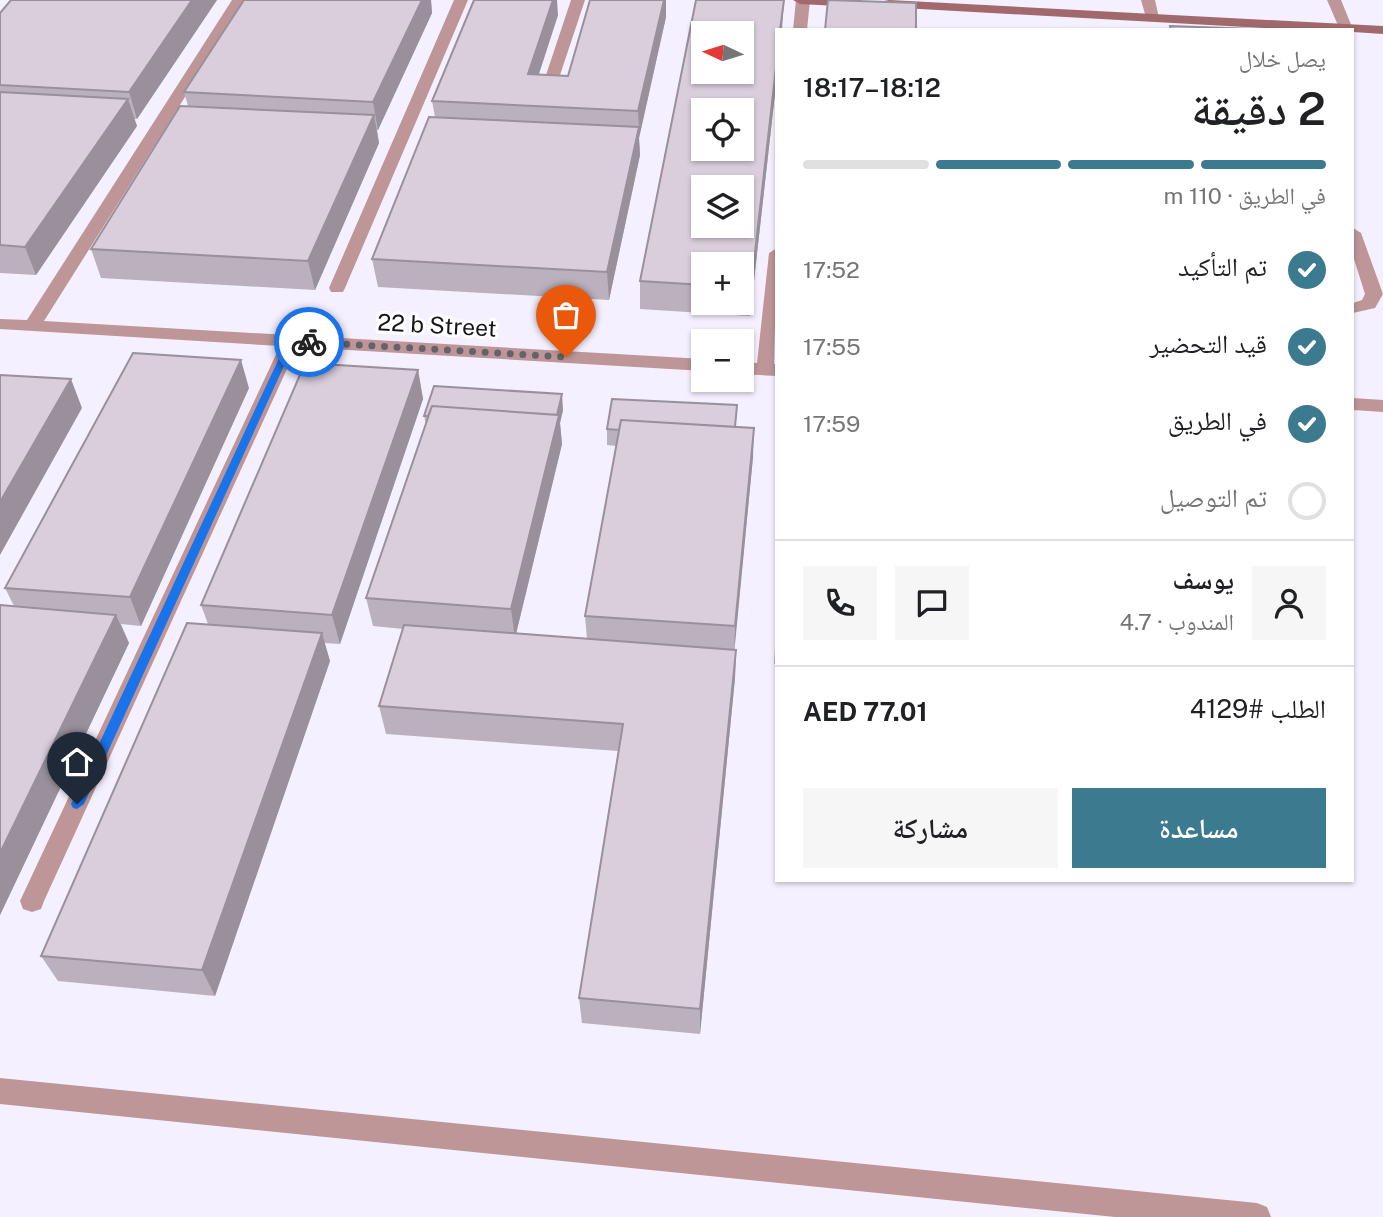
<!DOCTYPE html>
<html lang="ar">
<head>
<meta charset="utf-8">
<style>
	body { margin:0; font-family:"Public Sans","Noto Naskh Arabic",sans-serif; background:#f6f6f6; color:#202124; direction:rtl; height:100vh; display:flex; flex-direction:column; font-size:26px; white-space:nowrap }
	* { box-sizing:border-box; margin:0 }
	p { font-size:23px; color:#757577 }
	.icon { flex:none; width:38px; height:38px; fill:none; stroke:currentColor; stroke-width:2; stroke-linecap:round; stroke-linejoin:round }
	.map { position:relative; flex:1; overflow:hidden; direction:ltr }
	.panel { position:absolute; left:775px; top:28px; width:579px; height:854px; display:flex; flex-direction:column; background:#fff; border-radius:0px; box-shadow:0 2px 5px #0004; direction:rtl }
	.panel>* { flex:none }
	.needle { width:46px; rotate:274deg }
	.tools { position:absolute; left:691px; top:21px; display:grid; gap:14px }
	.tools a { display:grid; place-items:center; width:63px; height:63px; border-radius:0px; background:#fff; box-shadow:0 2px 5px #0004; font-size:35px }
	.pin { position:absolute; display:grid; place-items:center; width:60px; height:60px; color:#fff; margin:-72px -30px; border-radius:50% 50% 50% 0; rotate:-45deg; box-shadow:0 0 7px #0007 }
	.pin .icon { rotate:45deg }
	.courier { position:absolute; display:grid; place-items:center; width:70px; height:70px; margin:-35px; border:5px solid #1a73e8; border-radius:50%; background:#fff; color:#222; box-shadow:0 2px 9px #0007 }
	.head em { font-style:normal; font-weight:600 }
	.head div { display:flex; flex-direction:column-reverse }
	.head { display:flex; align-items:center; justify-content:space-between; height:119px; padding:0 28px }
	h1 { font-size:46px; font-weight:600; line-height:52px }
	.bar { display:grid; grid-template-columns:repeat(4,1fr); gap:10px 7px; align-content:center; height:84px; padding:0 28px }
	.bar i { height:9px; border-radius:5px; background:#e0e0e0 }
	.bar .current { background:#3c7a90 }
	.bar p { grid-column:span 4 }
	.line { display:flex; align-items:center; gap:18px; padding:0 28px; border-top:2px solid #e0e0e0 }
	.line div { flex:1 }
	.round { display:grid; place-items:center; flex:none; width:74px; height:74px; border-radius:0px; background:#f6f6f6 }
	ol { padding:0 28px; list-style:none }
	li { display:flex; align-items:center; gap:21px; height:77px }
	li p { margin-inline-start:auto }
	li .icon { padding:7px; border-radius:50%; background:#3c7a90; color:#fff; stroke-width:4 }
	li:last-child { color:#757577 }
	li i { width:38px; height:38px; border:4px solid #e0e0e0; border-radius:50% }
	.action { display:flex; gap:14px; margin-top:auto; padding:14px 28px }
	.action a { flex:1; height:80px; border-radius:0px; background:#3c7a90; color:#fff; font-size:28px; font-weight:600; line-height:80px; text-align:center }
	.action a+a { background:#f6f6f6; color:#202124 }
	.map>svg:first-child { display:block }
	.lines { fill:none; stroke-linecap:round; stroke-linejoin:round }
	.lane { fill:#be9697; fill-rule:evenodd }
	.secondary { fill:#a1696b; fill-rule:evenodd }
	.wall { fill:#bbb1be; fill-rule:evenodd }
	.shaded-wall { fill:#99909b }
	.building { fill:#dacedd; stroke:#99909b; stroke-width:2; fill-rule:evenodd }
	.route { fill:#1a73e8 }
	.done { stroke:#65626b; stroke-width:7; stroke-dasharray:0 12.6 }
	.labels { text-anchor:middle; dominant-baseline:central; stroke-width:6; stroke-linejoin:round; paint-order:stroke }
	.street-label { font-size:23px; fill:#17151b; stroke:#fff }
</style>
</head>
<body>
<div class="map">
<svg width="1383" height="1217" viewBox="0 0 1383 1217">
	<rect width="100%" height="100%" fill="#f5f0ff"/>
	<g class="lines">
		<!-- lane -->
		<path class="lane" d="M232,0H246L44,321L704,359V371L297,347L44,901L41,909L32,912L23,909L20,901L280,346L0,329V319L27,320Z
			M454,0H468L345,288L343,292H331L329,288Z
			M571,0H585L553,96L546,100L541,99L539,96Z
			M796,0H810L807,30H793Z
			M1141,0H1155L1159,18L1157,21H1147Z
			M1327,0H1341L1352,27L1350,30H1340Z
			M1353,228L1361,233L1383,294L1375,308L1353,313V303L1362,300L1365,294L1353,256Z
			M777,248L774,364H777V376L742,374V362L757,363L769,253Z
			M1353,398L1383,400V412L1353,410Z
			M0,1078L1257,1203L1267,1207L1271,1217H1115L0,1104Z"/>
		<!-- secondary -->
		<path class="secondary" d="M793,0H861L864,3L857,7L800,4Z
			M889,0L1383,26V34L1353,32V30H1301L884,7V1Z"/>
	</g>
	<!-- wall -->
	<path class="wall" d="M217,0L137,119H134L137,126L36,275L0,273V13Z
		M244,0H431L432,13L378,130H377L379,143L315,290L101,278L91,249L188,106L184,92Z
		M590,0H666V17L639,138L640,155L609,300L378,287L372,259L435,117L432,101L558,15L539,74L568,76Z
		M777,30V76L750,316L640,309V281ZM704,264H742V303H704Z
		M418,370L423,399L340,644L324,643L330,661L215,996L58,981L41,956L208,624L201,605Z
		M249,388L141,626L121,624L129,643L0,915V605L14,606L5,588Z
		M563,410L560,423L562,444L516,634L587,639L585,616L616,446L607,445V429L736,427L753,457L734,650H736L735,678L700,1034L582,1023L579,998L618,751L386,734L379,706L403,629L373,626L366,598L426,424L424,416Z
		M777,618V664H774Z"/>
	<!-- shaded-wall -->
	<path class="shaded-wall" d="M192,0H217L137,119L129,92Z
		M422,0H431L432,13L378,130L373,102Z
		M553,0H557L558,15L530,101L528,74Z
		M664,0H666V17L639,138L640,155L609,300L607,272L639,128L638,111Z
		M784,0L782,30H780Z
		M777,59V76L750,316L751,287Z
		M128,99L137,126L36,275L25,247Z
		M374,115L379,143L315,290L308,261Z
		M241,360L249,388L141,626L130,597Z
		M418,370L423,399L340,644L332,615Z
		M71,379L82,408L0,555V502Z
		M562,394L563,410L560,423L562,444L515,638L511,609Z
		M754,428L753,457L734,655L735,626Z
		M116,615L129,643L0,915V853Z
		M322,633L330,661L215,996L202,970Z
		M736,650L735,678L700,1034V1009Z"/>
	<!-- building -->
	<path class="building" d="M11,0H192L129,92L0,85V13Z
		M244,0H422L373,102L184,92Z
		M474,0H553L528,74L568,76L590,0H664L638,111L432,101Z
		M696,0H784L780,30H777V59L751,287H742V264H704V285L640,281ZM704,33H742V72H704ZM704,110H742V149H704ZM704,187H742V226H704Z
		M828,0L916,3V30H825Z
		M1170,26L1254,29L1255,30H1171Z
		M0,92L128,99L25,247L0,245Z
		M180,106L374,115L308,261L91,249Z
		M429,117L639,127L607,272L372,259Z
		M133,353L241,360L130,597L5,588Z
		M305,363L418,370L332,615L201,605Z
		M0,375L71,379L0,502Z
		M434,386L562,394L557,415L432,406L428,416H424Z
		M612,399L737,405L735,427L621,420L619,430L607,429Z
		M432,406L559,415L511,609L366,598Z
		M621,420L754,428L735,626L585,616Z
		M0,605L116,615L0,853Z
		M187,623L322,633L202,970L41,956Z
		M404,625L736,650L700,1009L579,998L623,724L379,706Z"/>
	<!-- route -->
	<path class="route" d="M288,339H309L314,342L309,345L294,344L84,804L77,809L73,808L71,804Z"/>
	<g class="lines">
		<!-- done -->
		<path class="done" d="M309,342L566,357"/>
	</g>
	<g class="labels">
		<!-- street labels -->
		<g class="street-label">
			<text transform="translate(437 325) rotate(3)">22 b Street</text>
		</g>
	</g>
</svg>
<div class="tools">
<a><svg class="needle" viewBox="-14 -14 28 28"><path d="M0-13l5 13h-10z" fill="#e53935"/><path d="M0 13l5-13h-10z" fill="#757577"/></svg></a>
<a><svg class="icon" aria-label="locate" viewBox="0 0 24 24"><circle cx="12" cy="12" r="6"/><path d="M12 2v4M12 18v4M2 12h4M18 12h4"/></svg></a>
<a><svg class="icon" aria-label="layers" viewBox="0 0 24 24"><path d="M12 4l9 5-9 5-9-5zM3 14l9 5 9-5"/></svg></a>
<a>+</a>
<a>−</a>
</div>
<div class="pin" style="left:566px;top:357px;background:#ea580c"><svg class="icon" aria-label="bag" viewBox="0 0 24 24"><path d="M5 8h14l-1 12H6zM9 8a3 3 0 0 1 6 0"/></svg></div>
<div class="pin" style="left:77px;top:804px;background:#1f2937"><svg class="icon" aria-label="home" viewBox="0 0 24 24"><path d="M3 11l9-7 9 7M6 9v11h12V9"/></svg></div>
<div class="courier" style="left:309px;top:342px"><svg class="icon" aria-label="bike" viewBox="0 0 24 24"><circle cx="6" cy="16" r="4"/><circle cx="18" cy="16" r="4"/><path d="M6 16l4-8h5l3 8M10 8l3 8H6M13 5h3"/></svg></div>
<section class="panel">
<div class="head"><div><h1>2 دقيقة</h1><p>يصل خلال</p></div><em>18:12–18:17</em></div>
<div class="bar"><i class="current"></i><i class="current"></i><i class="current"></i><i></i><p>في الطريق · 110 m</p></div>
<ol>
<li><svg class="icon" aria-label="check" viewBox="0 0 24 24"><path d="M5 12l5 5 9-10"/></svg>تم التأكيد<p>17:52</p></li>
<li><svg class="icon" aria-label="check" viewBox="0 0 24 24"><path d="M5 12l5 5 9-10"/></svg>قيد التحضير<p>17:55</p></li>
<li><svg class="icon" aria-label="check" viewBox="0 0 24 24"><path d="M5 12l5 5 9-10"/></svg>في الطريق<p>17:59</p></li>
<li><i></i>تم التوصيل</li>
</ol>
<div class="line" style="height:126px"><a class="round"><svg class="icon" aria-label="person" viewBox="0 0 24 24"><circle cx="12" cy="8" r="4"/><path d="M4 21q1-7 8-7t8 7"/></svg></a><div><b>يوسف</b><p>المندوب · 4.7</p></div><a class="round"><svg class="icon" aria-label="chat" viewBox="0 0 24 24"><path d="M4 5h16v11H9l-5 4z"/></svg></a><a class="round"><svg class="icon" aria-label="phone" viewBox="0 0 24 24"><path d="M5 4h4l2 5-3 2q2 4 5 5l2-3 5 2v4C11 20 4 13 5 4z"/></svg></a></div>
<div class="line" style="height:91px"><div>الطلب #4129</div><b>AED 77.01</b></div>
<div class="action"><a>مساعدة</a><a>مشاركة</a></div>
</section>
</div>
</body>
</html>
